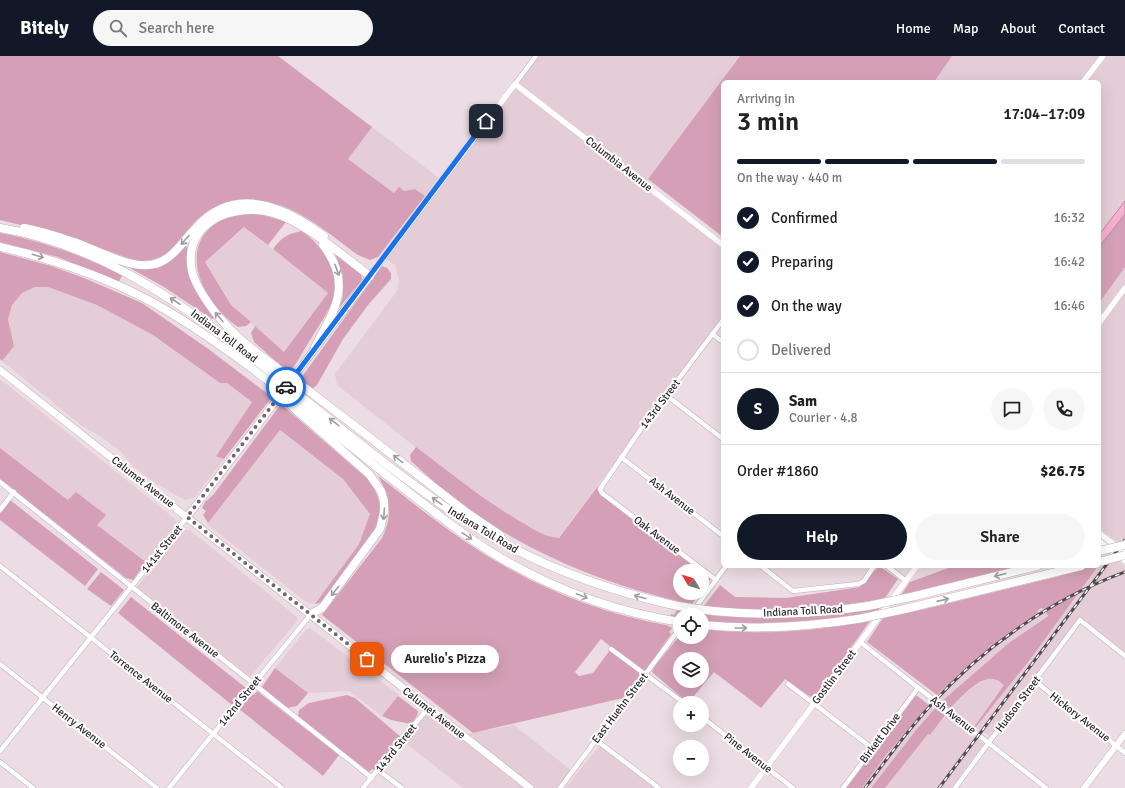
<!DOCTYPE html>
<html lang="en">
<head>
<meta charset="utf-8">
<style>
	body { margin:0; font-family:Signika,sans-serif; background:#f6f6f6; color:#222; height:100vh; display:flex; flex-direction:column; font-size:15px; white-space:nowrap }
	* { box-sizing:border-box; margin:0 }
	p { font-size:13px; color:#767676 }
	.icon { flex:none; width:22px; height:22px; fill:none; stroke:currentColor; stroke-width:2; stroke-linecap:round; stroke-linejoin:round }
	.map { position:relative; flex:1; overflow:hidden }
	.panel { position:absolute; left:721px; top:24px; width:380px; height:488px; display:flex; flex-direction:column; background:#fff; border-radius:6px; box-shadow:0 4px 16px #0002 }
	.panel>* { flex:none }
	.needle { width:26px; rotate:308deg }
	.fabs { position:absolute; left:673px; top:508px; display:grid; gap:8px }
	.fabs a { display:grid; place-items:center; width:36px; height:36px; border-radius:50%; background:#fff; box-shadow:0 4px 16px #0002; font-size:20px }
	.pin { position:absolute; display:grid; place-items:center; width:34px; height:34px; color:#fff; margin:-17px; border-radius:8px; box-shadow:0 2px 6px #0006 }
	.courier { position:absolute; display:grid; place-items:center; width:40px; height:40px; margin:-20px; border:3px solid #1a73e8; border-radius:50%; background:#fff; color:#222; box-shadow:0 1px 5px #0007 }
	.bubble { position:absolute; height:28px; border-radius:14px; background:#fff; box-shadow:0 4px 16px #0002; font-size:13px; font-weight:600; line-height:28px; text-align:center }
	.overview em { font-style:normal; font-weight:600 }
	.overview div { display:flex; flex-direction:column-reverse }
	.overview { display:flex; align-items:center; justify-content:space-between; height:68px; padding:0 16px }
	h1 { font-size:26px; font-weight:600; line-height:30px }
	.bar { display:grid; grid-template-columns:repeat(4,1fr); gap:6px 4px; align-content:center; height:48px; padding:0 16px }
	.bar i { height:5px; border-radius:3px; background:#e0e0e0 }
	.bar .on { background:#111827 }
	.bar p { grid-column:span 4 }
	.line { display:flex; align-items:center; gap:10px; padding:0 16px; border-top:1px solid #e0e0e0 }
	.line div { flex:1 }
	.round { display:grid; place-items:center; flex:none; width:42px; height:42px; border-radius:21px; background:#f6f6f6 }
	ol { padding:0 16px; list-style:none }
	li { display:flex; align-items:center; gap:12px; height:44px }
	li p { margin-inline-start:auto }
	li .icon { padding:4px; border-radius:50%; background:#111827; color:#fff; stroke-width:4 }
	li:last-child { color:#767676 }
	li i { width:22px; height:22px; border:2px solid #e0e0e0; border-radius:50% }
	.primary-button { display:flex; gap:8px; margin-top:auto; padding:8px 16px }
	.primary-button a { flex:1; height:46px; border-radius:24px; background:#111827; color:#fff; font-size:16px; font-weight:600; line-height:46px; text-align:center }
	.primary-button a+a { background:#f6f6f6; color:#222 }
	header { display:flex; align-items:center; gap:24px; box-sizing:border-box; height:56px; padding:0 20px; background:#111827; color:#fff }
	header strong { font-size:19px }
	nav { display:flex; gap:22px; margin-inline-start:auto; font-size:14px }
	.search { width:280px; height:36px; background:#f6f6f6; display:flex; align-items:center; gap:10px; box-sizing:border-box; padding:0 14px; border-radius:22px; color:#767676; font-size:15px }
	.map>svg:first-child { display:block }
	.built { fill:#e4cdd6 }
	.green { fill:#d5a0b7; fill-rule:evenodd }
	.water { fill:#f8b0d0; stroke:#bb879e }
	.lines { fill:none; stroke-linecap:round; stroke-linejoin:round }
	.minor-casing { stroke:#c1b1b8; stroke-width:5.5 }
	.tertiary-casing { stroke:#c1b1b8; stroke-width:6 }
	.secondary-casing { stroke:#c1b1b8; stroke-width:7 }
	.primary-casing { stroke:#c1b1b8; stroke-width:8 }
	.motorway-casing { stroke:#c1b1b8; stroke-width:9 }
	.minor { stroke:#fff; stroke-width:4.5 }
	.tertiary { stroke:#fff; stroke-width:5.5 }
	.secondary { stroke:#fff; stroke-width:6 }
	.primary { stroke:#fff; stroke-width:7 }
	.motorway { stroke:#fff; stroke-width:8 }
	.rail-casing { stroke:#524b4d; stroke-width:3 }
	.rail { stroke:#fff; stroke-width:1.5; stroke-dasharray:4.5; stroke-linecap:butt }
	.primary-bridge-casing { stroke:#c1b1b8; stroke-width:8; stroke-linecap:butt }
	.motorway-bridge-casing { stroke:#c1b1b8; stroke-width:9; stroke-linecap:butt }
	.primary-bridge { stroke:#fff; stroke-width:7 }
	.motorway-bridge { stroke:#fff; stroke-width:8 }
	.oneway { stroke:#a19e9f }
	.done { stroke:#70676b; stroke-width:4; stroke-dasharray:0 7.2 }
	.route { stroke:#1a73e8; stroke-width:5 }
	.labels { text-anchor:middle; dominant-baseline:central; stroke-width:4; stroke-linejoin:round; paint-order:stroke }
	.street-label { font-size:11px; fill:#2e282a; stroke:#fff }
</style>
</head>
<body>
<header>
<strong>Bitely</strong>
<div class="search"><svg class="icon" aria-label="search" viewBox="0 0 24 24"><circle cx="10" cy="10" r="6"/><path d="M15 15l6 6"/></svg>Search here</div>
<nav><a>Home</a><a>Map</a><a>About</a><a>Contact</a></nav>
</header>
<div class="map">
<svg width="1125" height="732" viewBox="0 0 1125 732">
	<rect width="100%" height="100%" fill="#ecdce3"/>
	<!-- built -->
	<path class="built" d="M536,0H740L644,128L723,189V264L558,482L548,481L501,455L462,428L337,329L335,318L397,235L399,225L395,209L384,201Z
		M952,0H1125V492L1099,472V26H934Z
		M372,71L439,122L425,140L415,133L394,137L348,103Z
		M245,171L328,237L284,296L231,249L205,206Z
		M35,231H48L97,249L153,279L220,327H227L252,346L216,399L224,403L195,441L185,444L155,427L134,411L120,395L100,380L82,370L2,305L14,290L8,262L12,249L22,237Z
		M0,323L175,463L177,469L145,508L146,506L142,502L97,469L105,459L76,436L69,444L0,392Z
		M280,374L343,423L370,458L359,488L315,548L306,546L207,468Z
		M185,474H190L297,561V565L250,621L135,533L182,475Z
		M1108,496L1125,510V600L1080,564L1082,562L1079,561L990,680L976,671L1032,601Z
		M1041,552L1044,553L1048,559L1010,586L943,644L937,639L970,607L998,585L1038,557L1037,555Z
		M310,572L399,639L382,660L349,635L308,637L275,612L306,574Z
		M988,623H995L1004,629L974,671L950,652L972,631Z
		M929,649L934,653L916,674L871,732H862L886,699Z
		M428,654L528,732H463L403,685Z
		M946,658L984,688L951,732H885L928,678L930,679Z
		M514,669L572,715L558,732H532L464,679Z
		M600,689L654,732H565Z"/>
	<!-- green -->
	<path class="green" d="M0,0H278L372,71L348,103L394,137L399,131L404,135L415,133L425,140L378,201L370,204L358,199C334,182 308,158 279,149C268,146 257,146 245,146C229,146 213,149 200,161C176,182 174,206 136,205L66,180L0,164Z
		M740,0H952L934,26H723V181L648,123Z
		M242,157L260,158L286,166L268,189L244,171L205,206L231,249L251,266L246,270L238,271C193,240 172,172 242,157Z
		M1125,158V211L1099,247V191Z
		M301,175C310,180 316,187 323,196C348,230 331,251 312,281C304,293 298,306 289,317L254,286L251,277L255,270L284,296L328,237L273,193C281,182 287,178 301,175Z
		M0,177C43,185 83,200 122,219L119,226L58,201L0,186Z
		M185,190L188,192C183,219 198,242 215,261L212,263L164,231L128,211L129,209C155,219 168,208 185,190Z
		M0,196L51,210L84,222L142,247L207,292L272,341L224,403L216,400L252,346L227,327H220L153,279L97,249L48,231H35L22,237L12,249L8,263L14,290L2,305L0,303Z
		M335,197L361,216L362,224L339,252L343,240V220Z
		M382,210L387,212L391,217V223L368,249L343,283L317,329L313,332H309L299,325Z
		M281,348L370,425C381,444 383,453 375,473L325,542L320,547L315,548L359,488L370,458L343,423L280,374L208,467L203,459L206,455L202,452L205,446L214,438Z
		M416,391C451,417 484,445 523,467C535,474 545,481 559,482L598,430L602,437L712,521L702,535V515H680V537H700L692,548C609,531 528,497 459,447C442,434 427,419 411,405L410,399Z
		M0,392L68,444L76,436L106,459L97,469L146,506L133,524L126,522L0,423Z
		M378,420C406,441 433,464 463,484C524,526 592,556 666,569L672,572L669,576L671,578L644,617L601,583L575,616L579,620L593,617L610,594L639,616L641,620L623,642L473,677L322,559L382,482C393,458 391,442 378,420Z
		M10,444L98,513L85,530L0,464V457Z
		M879,510L898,523L885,542C827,554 763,557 704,550L720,529L735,541L786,542L860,531Z
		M954,510H1019L901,539L910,526Z
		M1067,510H1098L1032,601L976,671H974L1004,629C1001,627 997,623 993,623C978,621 960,643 950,652L941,646L1010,586L1048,560L1044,553L1041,552L1037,555L1039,557C1002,581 968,608 937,639L867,586L883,562L925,553L1060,520Z
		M101,516L124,534L111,550L87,533Z
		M131,541L246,632L232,649L118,557Z
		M880,552L878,555C819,566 761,570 702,565V559H698L699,558C760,565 819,562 880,552Z
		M677,554L686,556L683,559H680V562L670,561L671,558L674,559Z
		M870,565L814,643L785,623L761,652L714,616L688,647L652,616L655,610L677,583L680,581H702V573C759,580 814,575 870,565ZM680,603H702V625H680Z
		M275,612L308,637L297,650L287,652L262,631Z
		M257,635L339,699L323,720L239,653L251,637L254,639Z
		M347,639L355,642L401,681L375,714L372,713L369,716L298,661L299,654L309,647Z
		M916,639L929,649L886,699L862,732H846Z
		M398,640L418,655L417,660L411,668L391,664L382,660Z
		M936,651L946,658L930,679L928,678L885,732H871L916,674Z"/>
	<!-- water -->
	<path class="water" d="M1125,145V158L1099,191V179Z"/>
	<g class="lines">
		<defs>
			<path id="minor" d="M515,28L536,0
				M712,278L723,286
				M666,339L723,383
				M621,401L723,480
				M0,426L372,722
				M0,454L14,436
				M0,510L282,732
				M761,510L793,535L858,528L864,525L874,510
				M887,510L906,525
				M716,524L602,437L600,433L643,370L723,264
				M690,559L726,510
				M860,586L1046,732
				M611,593L684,647
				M0,608L157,732
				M1035,625L1125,697
				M788,628L872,692
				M702,661L793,732
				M596,684L659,732
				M0,695L187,461
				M0,706L33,732
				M378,714L402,732
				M169,732L311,558
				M363,732L428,652
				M560,732L680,572
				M843,732L918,632
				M955,732L1080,564L1125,600"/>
			<path id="tertiary" d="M1083,26L1103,0
				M373,216L515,28L723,189
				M1099,267L1125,232
				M1099,477L1125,497
				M1099,485L1125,505
				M751,732L917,510"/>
			<path id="secondary" d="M1084,732L1125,678"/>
			<path id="primary" d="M0,314L530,732
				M298,315L373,216
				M187,461L272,350"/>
			<path id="motorway" d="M0,172C95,188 176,243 250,300C320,354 387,413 460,461C527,506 600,533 678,550
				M24,172C40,175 56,180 71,185C94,192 131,215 155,208C172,204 183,185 195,173C234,128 284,150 324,180
				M0,191C57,204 115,224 166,254C248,303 321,368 397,427C430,453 463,479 499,501C555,534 616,556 680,566
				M370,220C343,200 305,166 273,157C233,146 182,166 192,215C195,229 205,243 214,255C238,287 277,311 309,335C362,375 414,416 466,456L500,479
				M315,291C335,253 353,228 323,189
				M285,344L369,418L381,435L384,445V456L380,473L322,552L311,558
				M915,540L1037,510
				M905,553L1081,510
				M713,555C765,560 816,558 868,550
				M702,569C754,574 806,571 858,563"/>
		</defs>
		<!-- minor casing -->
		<use href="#minor" class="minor-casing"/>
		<!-- tertiary casing -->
		<use href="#tertiary" class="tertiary-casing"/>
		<!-- secondary casing -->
		<use href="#secondary" class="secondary-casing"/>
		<!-- primary casing -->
		<use href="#primary" class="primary-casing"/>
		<!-- motorway casing -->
		<use href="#motorway" class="motorway-casing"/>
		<!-- minor -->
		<use href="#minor" class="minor"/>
		<!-- tertiary -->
		<use href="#tertiary" class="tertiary"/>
		<!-- secondary -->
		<use href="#secondary" class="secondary"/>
		<!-- primary -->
		<use href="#primary" class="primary"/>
		<!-- motorway -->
		<use href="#motorway" class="motorway"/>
		<defs>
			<path id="rail" d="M865,732C886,704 907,675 931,649C983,591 1052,543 1125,516
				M939,732L1125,484"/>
		</defs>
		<!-- rail casing -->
		<use href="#rail" class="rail-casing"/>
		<!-- rail -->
		<use href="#rail" class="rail"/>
		<defs>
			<path id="primary-bridge" d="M272,350L298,315"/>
			<path id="motorway-bridge" d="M1099,495L1125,489
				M1099,506L1125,499
				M678,550L713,555
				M868,550L915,540
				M858,563L905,553"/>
		</defs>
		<!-- primary-bridge casing -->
		<use href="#primary-bridge" class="primary-bridge-casing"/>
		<!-- motorway-bridge casing -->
		<use href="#motorway-bridge" class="motorway-bridge-casing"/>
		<!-- primary-bridge -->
		<use href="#primary-bridge" class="primary-bridge"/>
		<!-- motorway-bridge -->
		<use href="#motorway-bridge" class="motorway-bridge"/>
	</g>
	<!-- one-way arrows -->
	<defs><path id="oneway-shaft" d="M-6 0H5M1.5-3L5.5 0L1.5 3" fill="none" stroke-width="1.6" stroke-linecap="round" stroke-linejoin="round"/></defs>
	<g class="oneway">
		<use href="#oneway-shaft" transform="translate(185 184) rotate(131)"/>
		<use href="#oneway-shaft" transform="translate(38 200) rotate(17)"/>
		<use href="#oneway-shaft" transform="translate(337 214) rotate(70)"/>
		<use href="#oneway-shaft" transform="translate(175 245) rotate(-147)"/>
		<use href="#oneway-shaft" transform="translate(219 261) rotate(-131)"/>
		<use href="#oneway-shaft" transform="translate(334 366) rotate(-142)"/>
		<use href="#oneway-shaft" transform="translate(398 403) rotate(-142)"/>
		<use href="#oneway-shaft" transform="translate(437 445) rotate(-144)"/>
		<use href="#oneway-shaft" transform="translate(384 458) rotate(94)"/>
		<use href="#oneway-shaft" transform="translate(467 480) rotate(34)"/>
		<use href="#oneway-shaft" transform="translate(1000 519) rotate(166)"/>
		<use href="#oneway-shaft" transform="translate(335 535) rotate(128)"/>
		<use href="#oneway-shaft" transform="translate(582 540) rotate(22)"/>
		<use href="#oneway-shaft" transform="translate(640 541) rotate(-165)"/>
		<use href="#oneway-shaft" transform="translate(943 544) rotate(-13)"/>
		<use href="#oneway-shaft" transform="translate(741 572)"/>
	</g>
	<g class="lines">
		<!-- done -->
		<path class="done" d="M286,331L187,461L367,603"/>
		<!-- route -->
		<path class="route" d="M286,331L486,65"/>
	</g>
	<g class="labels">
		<!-- street labels -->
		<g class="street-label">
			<text transform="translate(619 108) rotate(38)">Columbia Avenue</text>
			<text transform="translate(224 280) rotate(37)">Indiana Toll Road</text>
			<text transform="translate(660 348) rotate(-53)">143rd Street</text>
			<text transform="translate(143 426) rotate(38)">Calumet Avenue</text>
			<text transform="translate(672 440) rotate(38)">Ash Avenue</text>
			<text transform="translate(483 474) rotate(31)">Indiana Toll Road</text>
			<text transform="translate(657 479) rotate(37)">Oak Avenue</text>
			<text transform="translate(162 493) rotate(-51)">141st Street</text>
			<text transform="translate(803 555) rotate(-3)">Indiana Toll Road</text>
			<text transform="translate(185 574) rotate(38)">Baltimore Avenue</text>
			<text transform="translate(141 621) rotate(38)">Torrence Avenue</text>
			<text transform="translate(834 621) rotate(-53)">Gostlin Street</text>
			<text transform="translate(240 645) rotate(-51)">142nd Street</text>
			<text transform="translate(1018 648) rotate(-53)">Hudson Street</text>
			<text transform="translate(620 652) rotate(-53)">East Huehn Street</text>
			<text transform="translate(434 657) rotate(38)">Calumet Avenue</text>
			<text transform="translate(953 659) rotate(38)">Ash Avenue</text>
			<text transform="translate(1080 661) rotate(38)">Hickory Avenue</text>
			<text transform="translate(79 670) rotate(38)">Henry Avenue</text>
			<text transform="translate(880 682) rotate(-53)">Birkett Drive</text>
			<text transform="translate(396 692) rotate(-51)">143rd Street</text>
			<text transform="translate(748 697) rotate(38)">Pine Avenue</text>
		</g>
	</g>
</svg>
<div class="fabs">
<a><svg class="needle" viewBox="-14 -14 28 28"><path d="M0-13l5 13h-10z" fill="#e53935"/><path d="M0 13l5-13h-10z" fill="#767676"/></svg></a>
<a><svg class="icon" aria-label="locate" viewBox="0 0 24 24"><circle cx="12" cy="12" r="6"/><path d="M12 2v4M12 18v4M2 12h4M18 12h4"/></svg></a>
<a><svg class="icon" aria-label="layers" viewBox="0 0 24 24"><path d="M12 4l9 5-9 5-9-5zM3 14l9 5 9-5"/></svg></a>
<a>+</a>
<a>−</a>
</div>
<div class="pin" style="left:367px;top:603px;background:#ea580c"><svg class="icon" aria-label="bag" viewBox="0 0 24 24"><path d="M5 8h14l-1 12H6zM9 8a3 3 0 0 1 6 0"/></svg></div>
<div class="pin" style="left:486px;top:65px;background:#1f2937"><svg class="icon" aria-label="home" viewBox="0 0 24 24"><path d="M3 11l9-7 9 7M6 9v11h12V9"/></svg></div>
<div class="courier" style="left:286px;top:331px"><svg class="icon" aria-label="car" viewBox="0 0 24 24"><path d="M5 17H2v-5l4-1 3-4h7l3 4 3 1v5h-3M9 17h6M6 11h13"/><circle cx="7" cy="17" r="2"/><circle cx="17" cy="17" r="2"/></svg></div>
<div class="bubble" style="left:391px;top:589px;width:108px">Aurelio's Pizza</div>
<section class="panel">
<div class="overview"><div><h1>3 min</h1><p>Arriving in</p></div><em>17:04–17:09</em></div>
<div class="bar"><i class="on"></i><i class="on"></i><i class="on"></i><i></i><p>On the way · 440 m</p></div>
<ol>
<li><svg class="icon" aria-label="check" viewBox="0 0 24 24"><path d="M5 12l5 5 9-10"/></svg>Confirmed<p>16:32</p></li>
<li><svg class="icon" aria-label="check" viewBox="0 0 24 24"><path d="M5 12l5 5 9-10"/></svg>Preparing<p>16:42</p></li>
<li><svg class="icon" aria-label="check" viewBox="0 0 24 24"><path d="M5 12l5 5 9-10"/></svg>On the way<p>16:46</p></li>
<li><i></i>Delivered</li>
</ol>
<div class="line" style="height:72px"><b class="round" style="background:#111827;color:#fff">S</b><div><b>Sam</b><p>Courier · 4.8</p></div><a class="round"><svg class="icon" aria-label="chat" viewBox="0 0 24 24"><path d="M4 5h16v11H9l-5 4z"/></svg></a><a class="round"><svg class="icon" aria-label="phone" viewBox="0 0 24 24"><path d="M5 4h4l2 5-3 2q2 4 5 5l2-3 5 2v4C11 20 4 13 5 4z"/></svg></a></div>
<div class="line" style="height:52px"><div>Order #1860</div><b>$26.75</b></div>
<div class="primary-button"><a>Help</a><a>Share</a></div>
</section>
</div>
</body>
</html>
